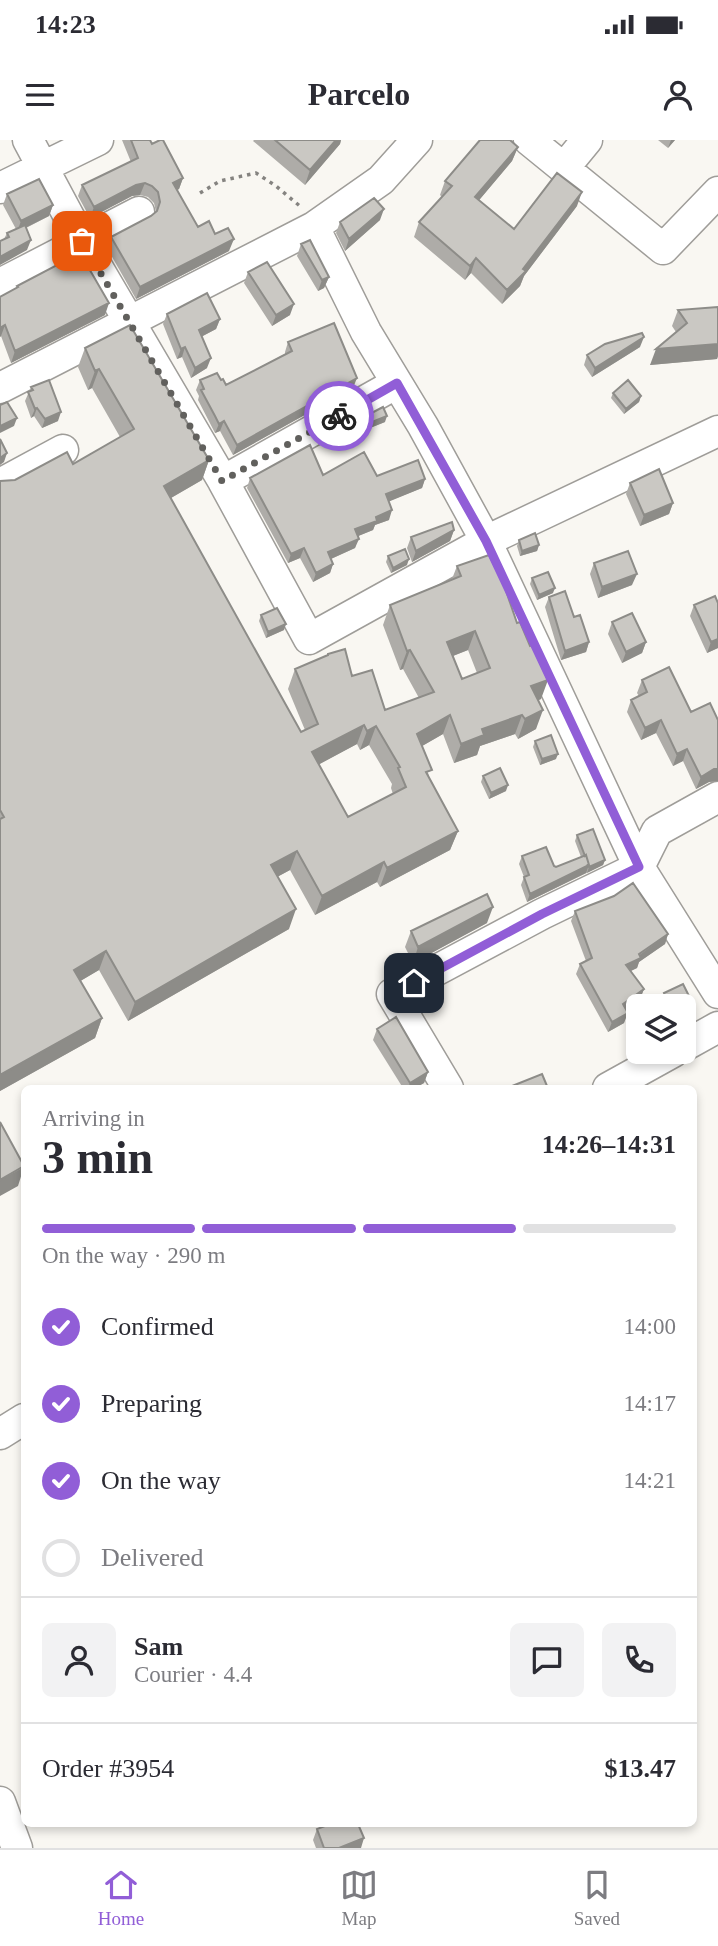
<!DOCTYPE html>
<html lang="en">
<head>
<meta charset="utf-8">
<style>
	body { margin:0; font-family:"Times New Roman",serif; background:#f2f2f3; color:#2b2b33; height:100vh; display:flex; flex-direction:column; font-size:26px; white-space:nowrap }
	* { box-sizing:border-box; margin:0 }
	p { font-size:23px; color:#7c7c81 }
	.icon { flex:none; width:38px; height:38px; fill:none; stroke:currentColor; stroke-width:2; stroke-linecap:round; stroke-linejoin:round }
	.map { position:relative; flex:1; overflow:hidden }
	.panel { position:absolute; left:21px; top:945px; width:676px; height:742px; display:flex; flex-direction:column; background:#fff; border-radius:10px; box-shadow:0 4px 10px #0003 }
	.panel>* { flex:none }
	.tools { position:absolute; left:626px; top:854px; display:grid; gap:14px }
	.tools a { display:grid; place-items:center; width:70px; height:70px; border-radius:10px; background:#fff; box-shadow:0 4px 10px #0003; font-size:35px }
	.pin { position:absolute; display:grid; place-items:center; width:60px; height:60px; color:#fff; margin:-30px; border-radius:14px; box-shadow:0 4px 10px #0006 }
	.courier { position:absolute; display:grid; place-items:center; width:70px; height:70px; margin:-35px; border:5px solid #915ed7; border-radius:50%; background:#fff; color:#222; box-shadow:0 2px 9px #0007 }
	.headline em { font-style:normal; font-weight:700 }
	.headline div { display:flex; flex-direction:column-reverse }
	.headline { display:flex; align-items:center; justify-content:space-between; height:119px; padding:0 21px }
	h1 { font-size:46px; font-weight:700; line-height:52px }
	.bar { display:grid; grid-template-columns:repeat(4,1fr); gap:10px 7px; align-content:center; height:84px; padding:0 21px }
	.bar i { height:9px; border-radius:5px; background:#e1e1e2 }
	.bar .on { background:#915ed7 }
	.bar p { grid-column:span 4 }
	.line { display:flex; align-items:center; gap:18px; padding:0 21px; border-top:2px solid #e1e1e2 }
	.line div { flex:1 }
	.round { display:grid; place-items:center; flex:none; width:74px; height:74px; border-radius:10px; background:#f2f2f3 }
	ol { padding:0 21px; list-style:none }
	li { display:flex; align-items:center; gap:21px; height:77px }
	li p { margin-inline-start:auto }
	li .icon { padding:7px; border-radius:50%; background:#915ed7; color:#fff; stroke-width:4 }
	li:last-child { color:#7c7c81 }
	li i { width:38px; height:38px; border:4px solid #e1e1e2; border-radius:50% }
	.status { display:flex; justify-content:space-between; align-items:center; height:49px; padding:0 35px; background:#fff; direction:ltr }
	.status svg { height:19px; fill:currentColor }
	header { display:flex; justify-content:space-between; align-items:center; height:91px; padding:0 21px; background:#fff; font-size:32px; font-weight:700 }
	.tab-bar { display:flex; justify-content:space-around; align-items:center; height:98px; border-top:2px solid #e1e1e2; background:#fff; font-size:19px; color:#7c7c81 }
	.tab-bar a { display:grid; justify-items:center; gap:4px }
	.tab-bar .on { color:#915ed7 }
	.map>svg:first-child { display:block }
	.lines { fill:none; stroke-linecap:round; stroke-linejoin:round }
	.minor-casing { stroke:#9f9d99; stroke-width:33 }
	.path { stroke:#858380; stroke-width:3.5; stroke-dasharray:3.5 5; stroke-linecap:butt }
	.minor { stroke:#fff; stroke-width:30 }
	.wall { fill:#aeaca8; fill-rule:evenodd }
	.shaded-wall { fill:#8d8c88 }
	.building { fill:#cac8c3; stroke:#8d8c88; stroke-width:2; fill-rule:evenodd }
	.done { stroke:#61605d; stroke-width:7; stroke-dasharray:0 12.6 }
	.route { stroke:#915ed7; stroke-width:9 }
</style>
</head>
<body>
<div class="status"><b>14:23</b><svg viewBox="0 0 49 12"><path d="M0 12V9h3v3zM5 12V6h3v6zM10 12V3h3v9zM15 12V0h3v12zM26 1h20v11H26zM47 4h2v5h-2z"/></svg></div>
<header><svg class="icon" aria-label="menu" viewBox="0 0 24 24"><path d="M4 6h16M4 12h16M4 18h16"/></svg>Parcelo<svg class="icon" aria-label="person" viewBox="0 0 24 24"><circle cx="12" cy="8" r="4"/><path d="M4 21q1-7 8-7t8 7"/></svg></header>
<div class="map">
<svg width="718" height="1708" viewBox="0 0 718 1708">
	<rect width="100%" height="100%" fill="#f9f7f2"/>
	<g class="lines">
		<defs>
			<path id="minor" d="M28,0L82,101L223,341L309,499L486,401L718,291
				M529,0L663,109L718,52
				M564,28L587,0
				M0,48L98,0
				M314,87L366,192L423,286L486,401L639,727L718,853
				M0,144L139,72
				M0,248L314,87L381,40L417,0
				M223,341L397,243
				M0,344L63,310
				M684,906L718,887
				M448,948L392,854L542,774L639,727L657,691L718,657
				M608,948L673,912
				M0,1294L24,1279
				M0,1662L17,1708"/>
		</defs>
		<!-- minor casing -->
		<use href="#minor" class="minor-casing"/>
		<!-- path -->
		<path class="path" d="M200,53L220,41L256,33L276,46L301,67"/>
		<!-- minor -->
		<use href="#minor" class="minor"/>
	</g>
	<!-- wall -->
	<path class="wall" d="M122,0H150L152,4L183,38L179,49L177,50L198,87L215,94L229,111L136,159L107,108L111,97L151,76L156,72L154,63L148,57L140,55L132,56L90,78L78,56L82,45L131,22Z
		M254,0H341L340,4L305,45L253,1Z
		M658,0H675L668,8Z
		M518,7L512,21L479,60L514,89L577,66L524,136L520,146L502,164L471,133L465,140L414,97L419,82L442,57L440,55L445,41Z
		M7,54L53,65L49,76L26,88L27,110L4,99L7,93L16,89L3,65Z
		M380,80L345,111L336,93L340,82Z
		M301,104L329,137L324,148L318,151L297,116Z
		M248,132L290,175L272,186L244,143Z
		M17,146L105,175L11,223L1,196L0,197V157L16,148Z
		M718,167V216L717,219L650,225L676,192L672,186L678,170Z
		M167,174L220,179L216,189L201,197L207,228L191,238L182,217L177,219L163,184Z
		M288,202L353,248L233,315L220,291L215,293L198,260L199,256L196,250L200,240L226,245L285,214V212Z
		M640,207L592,237L584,225L587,215Z
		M85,208L209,320L202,340L171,358L301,592L305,590L288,549L295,529L327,516L328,514L385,570L419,558L403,529L400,530L383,485L390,465L452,439L457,426L541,559L539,560L536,589L518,599L515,594L480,606L477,615L454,623L443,594L422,606L429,637L458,691L450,710L380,747L377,742L315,775L290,730L277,737L289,789L128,881L99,830L80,841L102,878L95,898L0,951V341L15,340L73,324L120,297L92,248L88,250L78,227ZM468,510L477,533L462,539L453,516ZM357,604L360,610L369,605L392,644L391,648L393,654L348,677L319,624Z
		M31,247L58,281L42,288L34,276L31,278L25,261Z
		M613,253L641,256L639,262L624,274L611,258Z
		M364,277L385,282L365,290L362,283Z
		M323,335L425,339L422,348L389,361V380L375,385L373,390L358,396L355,408L331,419L333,424L330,433L313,442L300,418L288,423L247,348L250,338Z
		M630,343L673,363L669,374L640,386L626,354Z
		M454,390L450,401L412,422L407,408L411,397Z
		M519,400L539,405L537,411L520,416L517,406Z
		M388,416L407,425L391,433L386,422Z
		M594,423L632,445L598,458L590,434Z
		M532,438L553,453L537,460L530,444Z
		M549,457L589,502L586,512L561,520L545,467Z
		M718,463V508L707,513L690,476L694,465Z
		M261,475L284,490L266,498L259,481Z
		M612,482L646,502L642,513L622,523L608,494Z
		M642,540L691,572L718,580V641L709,642L696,649L683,621L673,626L656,593L641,600L627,572L631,560L639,556L637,553Z
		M535,601L556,619L540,625L533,607Z
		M483,636L506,651L489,659L481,642Z
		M577,695L605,720L603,725L527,762L521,745L524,737L519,724L522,716L556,727L581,717L575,701Z
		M575,771L668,794L665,804L639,822L637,828L631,831L644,849L640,859L626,869L624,883L608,892L576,834L580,824L586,821L571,781Z
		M487,783L413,823L405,807L411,791Z
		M664,853L688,866L684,868V866H666L662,858Z
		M377,889L428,932L424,943L415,948H403L373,900Z
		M317,1689L361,1708H316L313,1700Z"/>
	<!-- shaded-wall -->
	<path class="shaded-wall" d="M336,0H341L340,4L305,45L310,30Z
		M671,0H675L668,8Z
		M518,7L512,21L470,71L475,57Z
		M183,38L179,49L169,54L173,43Z
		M145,43L140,55L132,56L90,78L94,67L136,45Z
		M582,52L577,66L524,136L520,146L502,164L507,150Z
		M53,65L49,76L17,92L21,81Z
		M384,69L380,80L345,111L349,99Z
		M234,99L229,111L136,159L140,147Z
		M31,100L27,110L0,125V117Z
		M476,118L471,133L465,140L470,126Z
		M329,137L324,148L318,151L322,140Z
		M109,163L105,175L11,223L15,211Z
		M294,164L290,175L272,186L276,175Z
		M220,179L216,189L195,200L199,190Z
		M5,185L1,196L0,197V188Z
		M644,197L640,207L592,237L595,228Z
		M718,204V216L717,219L650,225L656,209Z
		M185,207L182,217L177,219L181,209Z
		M211,218L207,228L191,238L195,228Z
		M99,229L92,248L88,250L95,231Z
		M357,238L353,248L233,315L237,305Z
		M641,256L639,262L624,274L626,269Z
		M37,268L34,276L31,278L35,269Z
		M61,272L58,281L42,288L45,279Z
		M387,276L385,282L365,290L367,284Z
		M17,278L14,286L0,293V286Z
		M224,281L220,291L215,293L219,284Z
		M7,313L4,322L0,325V318Z
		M209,320L202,340L157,366L164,346Z
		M425,339L422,348L383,364L386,354Z
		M673,363L669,374L640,386L644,375Z
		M392,370L389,380L375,385L373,390L351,399L355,389L376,377Z
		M454,390L450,401L412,422L416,411Z
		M359,399L355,408L324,422L328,412Z
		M539,405L537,411L520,416L522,411Z
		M304,408L300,418L288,423L291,414Z
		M409,419L407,425L391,433L393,428Z
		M333,424L330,433L313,442L316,433Z
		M637,434L632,445L598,458L602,447Z
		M555,448L553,453L537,460L539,455Z
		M286,484L284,490L266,498L268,492Z
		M475,491L468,510L440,521L447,502Z
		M718,499V508L707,513L711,502Z
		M589,502L586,512L561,520L565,511Z
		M646,502L642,513L622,523L626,512Z
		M410,510L403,529L400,530L407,511Z
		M548,540L541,559L524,566L531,546Z
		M543,570L536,589L518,599L525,579Z
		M450,575L443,594L410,613L417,594Z
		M522,575L515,594L480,606L477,615L454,623L461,604L482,589Z
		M661,580L656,593L641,600L645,588Z
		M364,585L357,604L305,632L312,612Z
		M376,586L369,605L360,610L367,591Z
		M687,609L683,621L673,626L677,614Z
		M558,614L556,619L540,625L542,619Z
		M714,629H718V641L709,642L696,649L701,637Z
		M508,645L506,651L489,659L491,653Z
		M458,691L450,710L380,747L387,728Z
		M297,711L290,730L264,744L271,725Z
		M605,720L603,725L587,733L589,727Z
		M384,722L377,742L315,775L322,756Z
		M589,725L586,733L527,762L530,754Z
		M493,767L487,783L413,823L418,807Z
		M296,769L289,789L128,881L135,862Z
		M668,794L665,804L639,822L637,828L622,835L626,825Z
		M106,811L99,830L67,849L74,830Z
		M644,849L640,859L619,874L623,864Z
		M691,860L688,866L684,868V866H677Z
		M628,873L624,883L608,892L612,882Z
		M102,878L95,898L0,951V935Z
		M428,932L424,943L415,948H408L410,943Z
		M24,1027L18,1046L0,1056V1040Z
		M364,1698L361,1708H339Z"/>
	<!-- building -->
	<path class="building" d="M131,0H150L152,4L160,0H163L183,38L173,43L198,87L209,81L215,94L228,88L234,99L140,147L111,97L151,76L157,71L160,62L158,52L152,46L145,43L136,45L94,67L82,45L138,18Z
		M275,0H336L310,30Z
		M480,0H510L518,7L475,57L514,89L557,33L582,52L523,129L526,131L507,150L476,118L470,126L419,82L452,46L445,41Z
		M39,39L53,65L21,81L7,54Z
		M374,58L384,69L349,99L340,82Z
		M25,85L31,100L0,117V101L9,97L7,93Z
		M310,100L329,137L322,140L301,104Z
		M80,113L109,163L15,211L5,185L0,188V157L18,147L17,146Z
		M267,122L294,164L276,175L248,132Z
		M207,153L220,179L199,190L211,218L195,228L185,207L181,209L167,174Z
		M718,167V204L656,209L687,183L678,170Z
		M334,183L357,238L237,305L224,281L219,284L215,276L201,250L204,249L200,240L217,233L221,240L223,239L226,245L292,211L288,202Z
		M130,185L209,320L164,346L301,592L318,584L295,529L328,515V514L345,509L352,536L372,530L385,570L434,552L410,510L407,511L390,465L461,436L457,426L489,415L504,445L517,483L520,482L530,506L532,505L548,540L531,546L543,570L525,579L522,575L482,589L484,595L461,604L450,575L417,594L432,630L426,632L458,691L387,728L384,722L322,756L297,711L271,725L296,769L135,862L106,811L74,830L102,878L0,935V679L4,677L0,670V341L15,340L67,312L73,324L134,289L99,229L95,231L85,208ZM475,491L490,528L462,539L447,502ZM364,585L367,591L376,586L400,627L398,628L406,647L348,677L312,612Z
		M642,193L644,197L595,228L587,215L605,204Z
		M49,240L61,272L45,279L37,268L35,269L28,252L33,250L31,247Z
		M628,240L641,256L626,269L613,253Z
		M7,262L17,278L0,286V265Z
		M383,267L387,276L367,284L364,277Z
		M0,299L7,313L0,318Z
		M310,305L323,335L364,312L377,336L418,320L425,339L386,354L392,370L376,377L377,381L355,389L359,399L328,412L333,424L316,433L304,408L291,414L250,338Z
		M659,329L673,363L644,375L630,343Z
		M452,382L454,390L416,411L411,397Z
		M535,393L539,405L522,411L519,400Z
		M405,409L409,419L393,428L388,416Z
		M628,411L637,434L602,447L594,423Z
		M548,432L555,448L539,455L532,438Z
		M565,451L574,477L580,475L589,502L565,511L549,457Z
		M715,456L718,463V499L711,502L694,465Z
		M277,468L286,484L268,492L261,475Z
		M632,473L646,502L626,512L612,482Z
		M669,527L691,572L710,563L718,580V629H714L701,637L687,609L677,614L661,580L645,588L631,560L647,552L642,540Z
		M551,595L558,614L542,619L535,601Z
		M500,628L508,645L491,653L483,636Z
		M593,689L605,720L589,727L588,725H589L586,715L585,716L577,695Z
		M546,707L554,726L556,727L586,715L589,725L530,754L524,737L529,735L522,716Z
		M633,743L668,794L639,814L641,818L626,825L644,849L623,864L628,873L612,882L580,824L592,818L575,771L614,756Z
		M487,754L493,767L418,807L411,791Z
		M683,844L691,860L677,866H671L664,853Z
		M396,877L428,932L410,943L377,889Z
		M542,934L547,946L542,948H507Z
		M0,982L24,1026L0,1040Z
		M330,1684H358L364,1698L339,1708H324L317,1689Z"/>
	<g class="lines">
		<!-- done -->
		<path class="done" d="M82,101L222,341L339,276"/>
		<!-- route -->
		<path class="route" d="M339,276L397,243L486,401L639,727L542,774L414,843"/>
	</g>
</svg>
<div class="tools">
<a><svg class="icon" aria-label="layers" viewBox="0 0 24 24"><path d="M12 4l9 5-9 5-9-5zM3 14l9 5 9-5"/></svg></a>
</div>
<div class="pin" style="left:82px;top:101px;background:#ea580c"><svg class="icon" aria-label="bag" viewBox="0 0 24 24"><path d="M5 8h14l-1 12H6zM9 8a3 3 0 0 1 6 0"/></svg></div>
<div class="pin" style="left:414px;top:843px;background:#1f2937"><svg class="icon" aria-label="home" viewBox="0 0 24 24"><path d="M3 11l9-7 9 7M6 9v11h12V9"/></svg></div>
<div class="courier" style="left:339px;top:276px"><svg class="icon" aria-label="bike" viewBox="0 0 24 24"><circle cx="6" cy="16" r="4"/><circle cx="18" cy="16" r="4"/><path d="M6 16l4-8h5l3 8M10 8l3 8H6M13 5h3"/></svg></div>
<section class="panel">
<div class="headline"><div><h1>3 min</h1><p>Arriving in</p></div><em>14:26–14:31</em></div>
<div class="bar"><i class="on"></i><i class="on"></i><i class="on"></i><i></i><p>On the way · 290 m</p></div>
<ol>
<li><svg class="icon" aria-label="check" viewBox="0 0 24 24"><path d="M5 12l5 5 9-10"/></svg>Confirmed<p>14:00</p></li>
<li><svg class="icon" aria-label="check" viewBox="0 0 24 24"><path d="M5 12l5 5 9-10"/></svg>Preparing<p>14:17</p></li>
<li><svg class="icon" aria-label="check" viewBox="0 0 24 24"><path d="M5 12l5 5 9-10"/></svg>On the way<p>14:21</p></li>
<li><i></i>Delivered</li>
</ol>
<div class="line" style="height:126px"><a class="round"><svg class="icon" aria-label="person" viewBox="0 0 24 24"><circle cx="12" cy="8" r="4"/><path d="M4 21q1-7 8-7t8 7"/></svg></a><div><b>Sam</b><p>Courier · 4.4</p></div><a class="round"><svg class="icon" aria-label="chat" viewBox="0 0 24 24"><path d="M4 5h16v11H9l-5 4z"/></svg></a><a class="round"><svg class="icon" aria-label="phone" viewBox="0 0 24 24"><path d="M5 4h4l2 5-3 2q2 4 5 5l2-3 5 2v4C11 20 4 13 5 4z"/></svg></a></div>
<div class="line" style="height:91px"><div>Order #3954</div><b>$13.47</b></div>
</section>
</div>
<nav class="tab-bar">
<a class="on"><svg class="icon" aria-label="home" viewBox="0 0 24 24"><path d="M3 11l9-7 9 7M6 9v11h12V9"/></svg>Home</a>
<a><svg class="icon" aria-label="map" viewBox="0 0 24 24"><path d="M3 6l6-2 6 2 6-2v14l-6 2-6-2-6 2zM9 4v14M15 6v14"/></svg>Map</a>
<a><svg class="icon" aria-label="saved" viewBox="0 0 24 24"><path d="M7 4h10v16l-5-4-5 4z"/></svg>Saved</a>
</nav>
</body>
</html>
